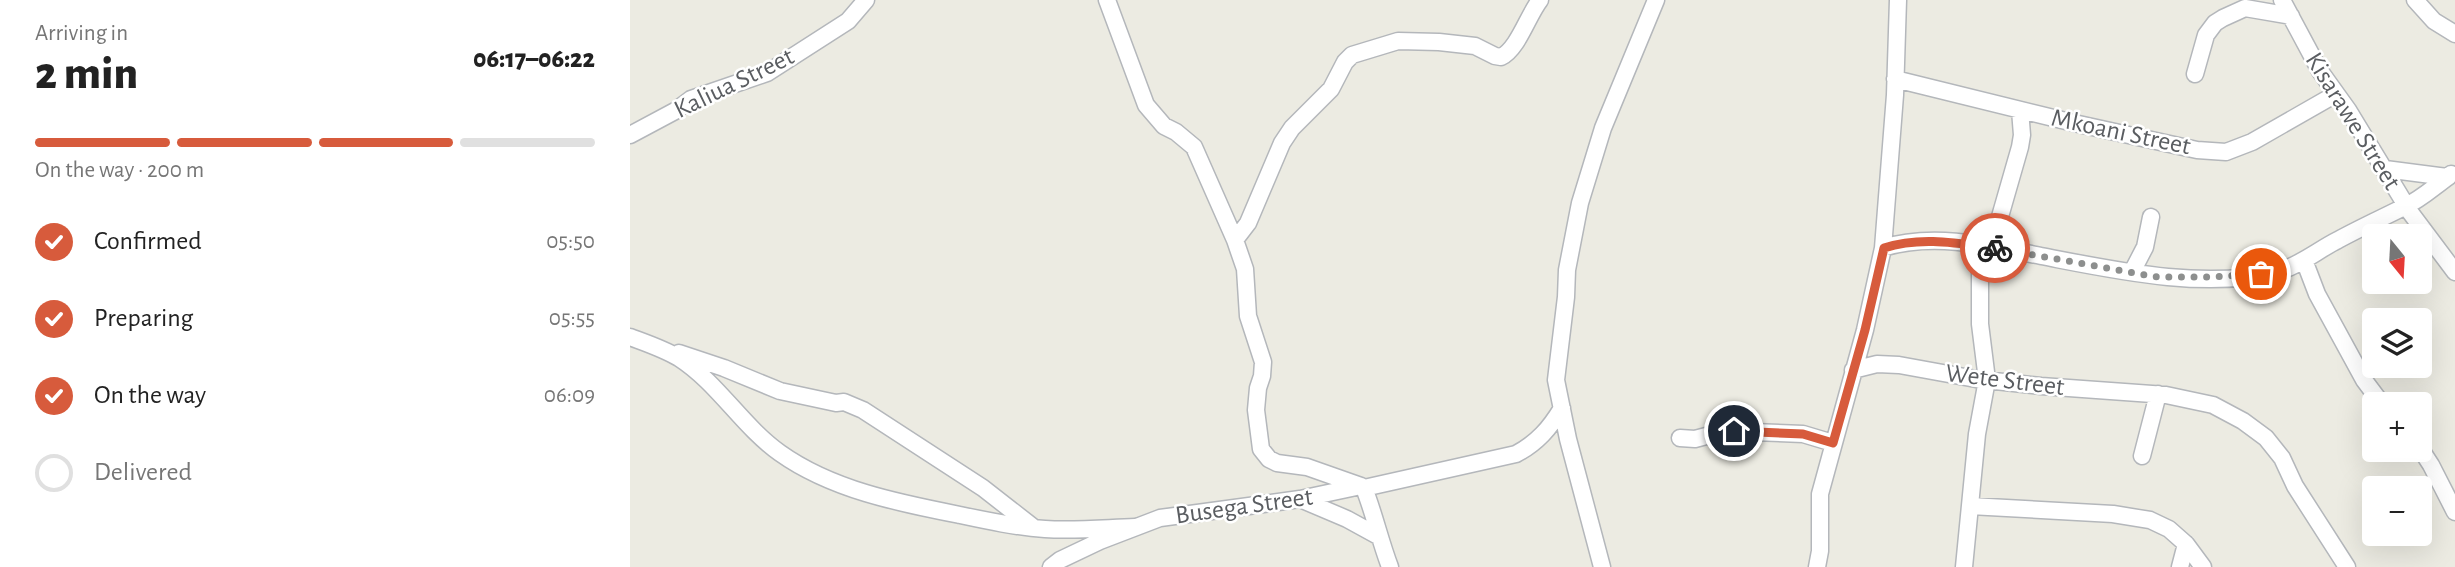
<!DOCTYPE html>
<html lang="en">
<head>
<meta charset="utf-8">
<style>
	body { margin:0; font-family:"Alegreya Sans",sans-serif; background:#f6f6f6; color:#222; height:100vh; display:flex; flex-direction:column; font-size:26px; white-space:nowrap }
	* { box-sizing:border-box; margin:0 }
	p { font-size:23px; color:#767676 }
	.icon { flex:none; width:38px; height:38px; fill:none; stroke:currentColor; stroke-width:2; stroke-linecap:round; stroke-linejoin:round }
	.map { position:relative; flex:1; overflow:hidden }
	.sheet { display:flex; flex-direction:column; background:#fff; width:630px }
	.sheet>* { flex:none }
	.needle { width:46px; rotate:162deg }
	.tools { position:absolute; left:1732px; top:224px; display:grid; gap:14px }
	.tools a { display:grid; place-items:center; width:70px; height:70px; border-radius:7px; background:#fff; box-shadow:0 7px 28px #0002; font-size:35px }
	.pin { position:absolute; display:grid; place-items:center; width:60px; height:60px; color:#fff; margin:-30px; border:4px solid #fff; border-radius:50%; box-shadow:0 2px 7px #0007 }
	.courier { position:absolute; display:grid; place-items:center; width:70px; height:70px; margin:-35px; border:5px solid #d75b3c; border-radius:50%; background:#fff; color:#222; box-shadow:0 2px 9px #0007 }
	.summary em { font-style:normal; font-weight:800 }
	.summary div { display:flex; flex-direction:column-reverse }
	.summary { display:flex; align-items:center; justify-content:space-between; height:119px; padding:0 35px }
	h1 { font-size:46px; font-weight:800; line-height:52px }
	.bar { display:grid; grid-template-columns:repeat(4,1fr); gap:10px 7px; align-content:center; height:84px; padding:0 35px }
	.bar i { height:9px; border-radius:5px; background:#e0e0e0 }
	.bar .current { background:#d75b3c }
	.bar p { grid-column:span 4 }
	ol { padding:0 35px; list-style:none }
	li { display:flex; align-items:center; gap:21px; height:77px }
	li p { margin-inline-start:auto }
	li .icon { padding:7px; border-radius:50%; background:#d75b3c; color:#fff; stroke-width:4 }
	li:last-child { color:#767676 }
	li i { width:38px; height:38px; border:4px solid #e0e0e0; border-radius:50% }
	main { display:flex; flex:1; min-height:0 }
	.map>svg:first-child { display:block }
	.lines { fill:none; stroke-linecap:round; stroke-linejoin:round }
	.street-casing { stroke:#b4b7bb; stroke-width:19 }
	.street { stroke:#fff; stroke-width:16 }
	.done { stroke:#8d8f8e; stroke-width:7; stroke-dasharray:0 12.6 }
	.route { stroke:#d75b3c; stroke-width:9 }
	.labels { text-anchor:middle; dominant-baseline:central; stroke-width:5; stroke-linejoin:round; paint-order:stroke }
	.street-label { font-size:26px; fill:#5a5d61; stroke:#fff }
</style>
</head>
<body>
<main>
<section class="sheet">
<div class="summary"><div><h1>2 min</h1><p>Arriving in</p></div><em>06:17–06:22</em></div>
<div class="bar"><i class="current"></i><i class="current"></i><i class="current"></i><i></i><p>On the way · 200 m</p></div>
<ol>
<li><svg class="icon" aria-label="check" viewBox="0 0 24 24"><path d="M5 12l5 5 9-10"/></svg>Confirmed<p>05:50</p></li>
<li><svg class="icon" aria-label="check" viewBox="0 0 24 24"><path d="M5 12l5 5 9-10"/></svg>Preparing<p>05:55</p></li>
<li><svg class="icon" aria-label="check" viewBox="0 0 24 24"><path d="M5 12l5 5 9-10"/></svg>On the way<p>06:09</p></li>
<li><i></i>Delivered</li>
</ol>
</section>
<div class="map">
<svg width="1825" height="567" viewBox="0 0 1825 567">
	<rect width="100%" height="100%" fill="#ecebe2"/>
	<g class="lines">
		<defs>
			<path id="street" d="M477,0L516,105L534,126L546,132L564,147L605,240L615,269L618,316L633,362L632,376L628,388L626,410L631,449L639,459L647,463L677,467L731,486
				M1652,0L1690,71L1718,110L1780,212L1825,272
				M1785,0L1804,21L1825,34
				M1565,74L1576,35L1585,23L1593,18L1615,8L1661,16
				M1265,79L1444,123L1567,150L1596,152L1622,142L1706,94
				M0,135L45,111L61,99L137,73L218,21L236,0
				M1755,169L1809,176L1818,177L1821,174
				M605,240L618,223L652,143L662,128L701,89L715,62L722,55L768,41L809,42L845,46L865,56L871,57C888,49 898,15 910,0
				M1253,248C1303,232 1361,246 1411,256C1484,270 1573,290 1647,272C1669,266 1688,250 1708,240C1730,228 1752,218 1774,207C1790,200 1804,187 1818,177
				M1361,248L1390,147L1392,135L1390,110
				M1674,260L1687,294L1734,380L1752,404
				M1502,272L1515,247L1521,217
				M0,337C16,343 34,349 49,358C88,383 112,426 150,453C202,490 269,503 330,515C358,521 386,527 415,529C445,531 475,528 505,527
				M49,353L94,368L150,391L206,403L214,402L233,410L353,488L403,527
				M1223,370L1247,364L1269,365L1346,379L1411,386L1536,395L1583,405L1613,421L1636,438L1652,458L1665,486L1717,567
				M1050,438L1065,439L1095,431L1173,434L1203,443
				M1790,448L1801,465L1825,512
				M1512,456L1528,394
				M734,488L886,454C907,443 920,428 932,408
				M670,499L717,519L748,536
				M1340,506L1483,514L1520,520L1539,529L1556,544L1573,567
				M421,567L430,560L470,541L530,518L670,499L731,486L734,488C744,513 750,541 760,567
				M972,567L938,439L926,380L936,297L937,270L950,203L973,128L1026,0
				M1187,567L1190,551V494L1235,330L1253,248L1265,95L1268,0
				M1334,567L1347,434L1357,380L1350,324V246
				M1550,567L1556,544"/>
		</defs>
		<!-- street casing -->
		<use href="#street" class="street-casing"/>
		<!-- street -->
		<use href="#street" class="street"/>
	</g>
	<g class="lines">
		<!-- done -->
		<path class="done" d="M1365,248L1527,277H1583L1631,274"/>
		<!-- route -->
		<path class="route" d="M1104,431L1173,434L1203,443L1235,330L1254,248C1290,236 1327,243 1365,248"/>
	</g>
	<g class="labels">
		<!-- street labels -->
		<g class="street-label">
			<text transform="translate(104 83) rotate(-26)">Kaliua Street</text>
			<text transform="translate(1723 121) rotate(58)">Kisarawe Street</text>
			<text transform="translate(1491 132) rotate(12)">Mkoani Street</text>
			<text transform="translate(1375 380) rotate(7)">Wete Street</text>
			<text transform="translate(614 506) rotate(-8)">Busega Street</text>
		</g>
	</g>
</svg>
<div class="tools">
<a><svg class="needle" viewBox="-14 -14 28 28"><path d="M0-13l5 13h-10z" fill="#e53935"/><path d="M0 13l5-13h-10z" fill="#767676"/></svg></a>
<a><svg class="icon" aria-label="layers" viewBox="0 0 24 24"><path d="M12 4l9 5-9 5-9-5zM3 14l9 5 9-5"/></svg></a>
<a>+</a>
<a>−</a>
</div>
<div class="pin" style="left:1631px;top:274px;background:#ea580c"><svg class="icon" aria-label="bag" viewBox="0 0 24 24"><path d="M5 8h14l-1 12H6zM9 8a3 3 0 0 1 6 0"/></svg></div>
<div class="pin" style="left:1104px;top:431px;background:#1f2937"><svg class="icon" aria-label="home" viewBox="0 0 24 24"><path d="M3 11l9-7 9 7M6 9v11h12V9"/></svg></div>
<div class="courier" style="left:1365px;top:248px"><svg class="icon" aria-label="bike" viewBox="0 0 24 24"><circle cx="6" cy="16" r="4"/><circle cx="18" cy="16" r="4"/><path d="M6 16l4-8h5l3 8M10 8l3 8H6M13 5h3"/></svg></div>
</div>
</main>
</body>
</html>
